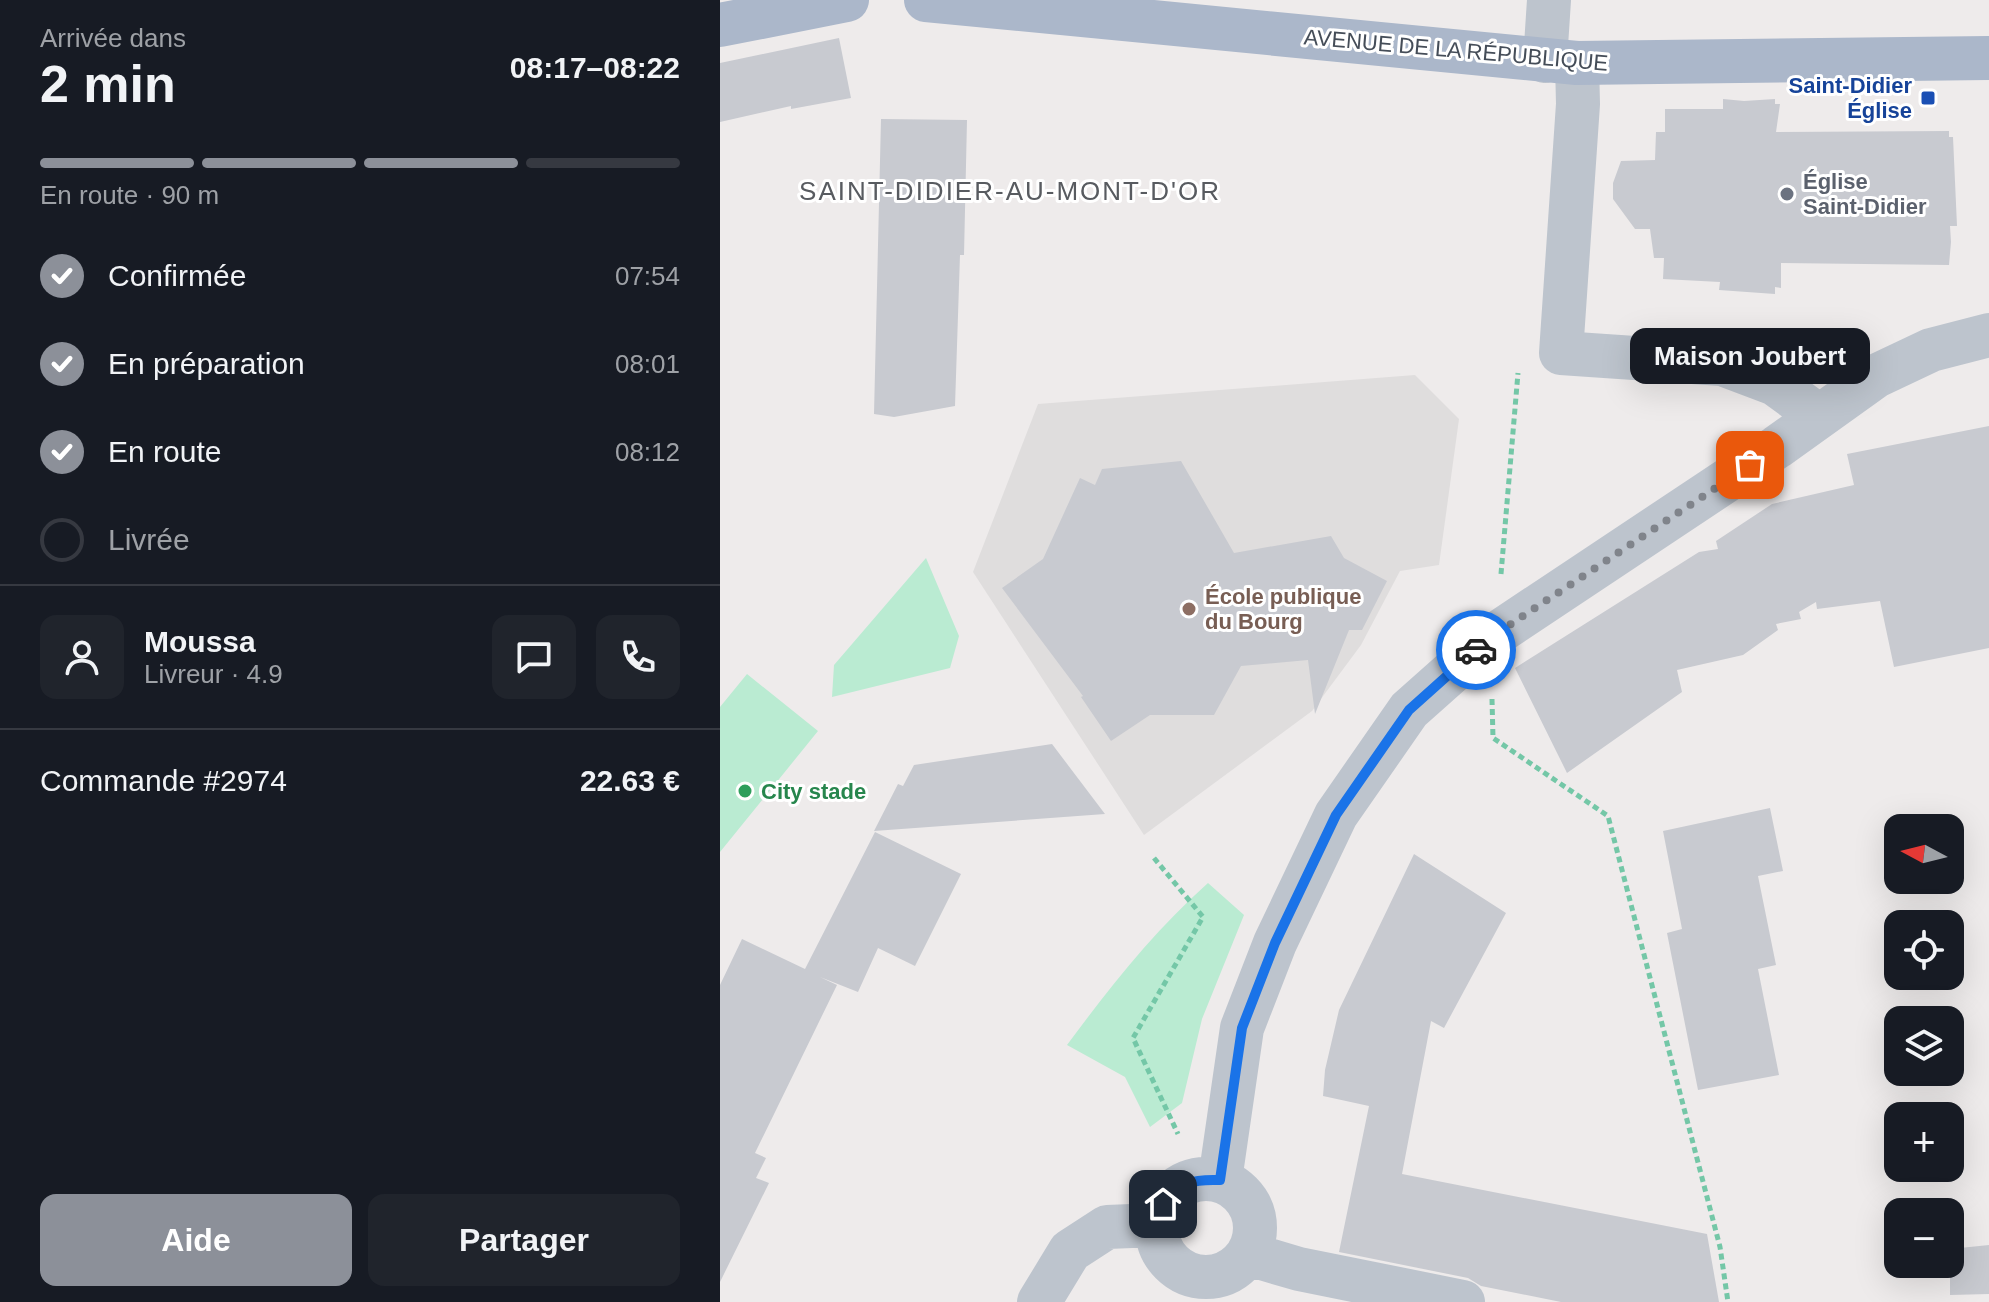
<!DOCTYPE html>
<html lang="fr">
<head>
<meta charset="utf-8">
<style>
	body { margin:0; font-family:Arial,sans-serif; background:#20242c; color:#f1f3f6; height:100vh; display:flex; flex-direction:column; font-size:30px; white-space:nowrap }
	* { box-sizing:border-box; margin:0 }
	p { font-size:26px; color:#9ea1a6 }
	.icon { flex:none; width:44px; height:44px; fill:none; stroke:currentColor; stroke-width:2; stroke-linecap:round; stroke-linejoin:round }
	.map { position:relative; flex:1; overflow:hidden }
	.side { display:flex; flex-direction:column; background:#171b24; width:720px }
	.side>* { flex:none }
	.needle { width:52px; rotate:277deg }
	.tools { position:absolute; left:1164px; top:814px; display:grid; gap:16px }
	.tools a { display:grid; place-items:center; width:80px; height:80px; border-radius:16px; background:#171b24; box-shadow:0 8px 32px #0002; font-size:40px }
	.pin { position:absolute; display:grid; place-items:center; width:68px; height:68px; color:#fff; margin:-34px; border-radius:16px; box-shadow:0 4px 12px #0006 }
	.courier { position:absolute; display:grid; place-items:center; width:80px; height:80px; margin:-40px; border:6px solid #1a73e8; border-radius:50%; background:#fff; color:#222; box-shadow:0 2px 10px #0007 }
	.bubble { position:absolute; height:56px; border-radius:16px; background:#171b24; box-shadow:0 8px 32px #0002; font-size:26px; font-weight:700; line-height:56px; text-align:center }
	.head em { font-style:normal; font-weight:700 }
	.head div { display:flex; flex-direction:column-reverse }
	.head { display:flex; align-items:center; justify-content:space-between; height:136px; padding:0 40px }
	h1 { font-size:52px; font-weight:700; line-height:60px }
	.bar { display:grid; grid-template-columns:repeat(4,1fr); gap:12px 8px; align-content:center; height:96px; padding:0 40px }
	.bar i { height:10px; border-radius:6px; background:#363941 }
	.bar .current { background:#8c9099 }
	.bar p { grid-column:span 4 }
	.line { display:flex; align-items:center; gap:20px; padding:0 40px; border-top:2px solid #363941 }
	.line div { flex:1 }
	.round { display:grid; place-items:center; flex:none; width:84px; height:84px; border-radius:16px; background:#20242c }
	ol { padding:0 40px; list-style:none }
	li { display:flex; align-items:center; gap:24px; height:88px }
	li p { margin-inline-start:auto }
	li .icon { padding:8px; border-radius:50%; background:#8c9099; color:#fff; stroke-width:4 }
	li:last-child { color:#9ea1a6 }
	li i { width:44px; height:44px; border:4px solid #363941; border-radius:50% }
	.cta { display:flex; gap:16px; margin-top:auto; padding:16px 40px }
	.cta a { flex:1; height:92px; border-radius:16px; background:#8c9099; color:#fff; font-size:32px; font-weight:700; line-height:92px; text-align:center }
	.cta a+a { background:#20242c; color:#f1f3f6 }
	main { display:flex; flex:1; min-height:0 }
	.map>svg:first-child { display:block }
	.education { fill:#dfdddd }
	.green { fill:#baebd2 }
	.building { fill:#c8cad0 }
	.lines { fill:none; stroke-linecap:round; stroke-linejoin:round }
	.path { stroke:#74c7a7; stroke-width:5; stroke-dasharray:6 4; stroke-linecap:butt }
	.minor { stroke:#bdc4cd; stroke-width:44 }
	.major { stroke:#abb7ca; stroke-width:44 }
	.done { stroke:#80848b; stroke-width:8; stroke-dasharray:0 14.4 }
	.route { stroke:#1a73e8; stroke-width:10 }
	.transit-dot { fill:#1a4fb4; stroke:#fff; stroke-width:3 }
	.worship-dot { fill:#6b7280; stroke:#fff; stroke-width:3 }
	.education-dot { fill:#8d6e63; stroke:#fff; stroke-width:3 }
	.leisure-dot { fill:#2e9e5b; stroke:#fff; stroke-width:3 }
	.labels { text-anchor:middle; dominant-baseline:central; stroke-width:6; stroke-linejoin:round; paint-order:stroke }
	.street-label { font-size:22px; fill:#454d58; stroke:#fff }
	.transit-label { font-size:22px; font-weight:bold; fill:#164399; stroke:#fff; text-anchor:end }
	.worship-label { font-size:22px; font-weight:bold; fill:#5b616d; stroke:#fff; text-anchor:start }
	.education-label { font-size:22px; font-weight:bold; fill:#785e54; stroke:#fff; text-anchor:start }
	.leisure-label { font-size:22px; font-weight:bold; fill:#27864d; stroke:#fff; text-anchor:start }
	.quarter-label { font-size:26px; letter-spacing:2px; fill:#585b60; stroke:#fff }
</style>
</head>
<body>
<main>
<section class="side">
<div class="head"><div><h1>2 min</h1><p>Arrivée dans</p></div><em>08:17–08:22</em></div>
<div class="bar"><i class="current"></i><i class="current"></i><i class="current"></i><i></i><p>En route · 90 m</p></div>
<ol>
<li><svg class="icon" aria-label="check" viewBox="0 0 24 24"><path d="M5 12l5 5 9-10"/></svg>Confirmée<p>07:54</p></li>
<li><svg class="icon" aria-label="check" viewBox="0 0 24 24"><path d="M5 12l5 5 9-10"/></svg>En préparation<p>08:01</p></li>
<li><svg class="icon" aria-label="check" viewBox="0 0 24 24"><path d="M5 12l5 5 9-10"/></svg>En route<p>08:12</p></li>
<li><i></i>Livrée</li>
</ol>
<div class="line" style="height:144px"><a class="round"><svg class="icon" aria-label="person" viewBox="0 0 24 24"><circle cx="12" cy="8" r="4"/><path d="M4 21q1-7 8-7t8 7"/></svg></a><div><b>Moussa</b><p>Livreur · 4.9</p></div><a class="round"><svg class="icon" aria-label="chat" viewBox="0 0 24 24"><path d="M4 5h16v11H9l-5 4z"/></svg></a><a class="round"><svg class="icon" aria-label="phone" viewBox="0 0 24 24"><path d="M5 4h4l2 5-3 2q2 4 5 5l2-3 5 2v4C11 20 4 13 5 4z"/></svg></a></div>
<div class="line" style="height:104px"><div>Commande #2974</div><b>22.63 €</b></div>
<div class="cta"><a>Aide</a><a>Partager</a></div>
</section>
<div class="map">
<svg width="1269" height="1302" viewBox="0 0 1269 1302">
	<rect width="100%" height="100%" fill="#eeebeb"/>
	<!-- education -->
	<path class="education" d="M695,375L739,419L719,565L680,571L641,645L592,711L424,835L253,572L318,404Z"/>
	<!-- green -->
	<path class="green" d="M206,558L239,636L230,668L112,697L114,665Z
		M27,674L98,731L0,852V707Z
		M488,883L524,915L482,1019L462,1103L430,1127L405,1077L347,1045C390,987 434,931 488,883Z"/>
	<!-- building -->
	<path class="building" d="M119,38L131,98L71,109V106L0,122V63Z
		M1003,99L1024,101L1055,99V104H1060L1056,132L1229,131V137H1233L1237,226H1230L1231,242L1229,265L1061,263V288L1055,287V294L999,290L1000,282L943,279L944,258H934L930,229H915L893,199V183L901,161L935,160L936,132H945V109H1003Z
		M161,119L247,120L244,255H240L235,406L174,417L154,414Z
		M1269,426V648L1174,667L1160,601L1097,609L1096,602L1079,612L1081,619L1056,624L1058,630L1023,655L957,670L962,692L847,773L795,668L979,552L998,549L996,541L1052,504L1134,485L1127,454Z
		M461,461L514,553L611,536L624,558L667,581L642,630H629L595,714L588,660L521,666L494,715H430L391,741L361,697L363,696L282,588L323,559L360,478L375,485L382,469Z
		M332,744L385,814L154,831L178,784L183,786L194,765Z
		M1050,808L1063,871L1038,876L1056,965L1038,969L1059,1075L978,1090L947,933L962,929L943,831Z
		M155,832L241,874L195,966L158,948L138,992L100,977L117,985L35,1153L46,1158L36,1178L49,1183L0,1282V985L22,939L85,969Z
		M694,854L786,913L724,1028L711,1021L682,1174L987,1234L999,1302H841L761,1286L748,1278L619,1252L649,1106L603,1096L605,1070L619,1010Z
		M1269,1245V1294L1230,1295V1249Z"/>
	<g class="lines">
		<!-- path -->
		<path class="path" d="M781,574L798,373
			M772,699L773,738L888,816L1000,1247L1008,1302
			M434,858L483,917L413,1038L458,1134"/>
		<!-- minor -->
		<path class="minor" d="M825,61L829,0
			M857,63L858,104L841,353L1002,364L1055,384L1099,416
			M437 1228a49 49 0 1 1 98 0a49 49 0 1 1-98 0Z
			M500,1180L522,1028L555,943L616,815L689,710L770,638L1057,447L1156,376L1211,350L1269,335
			M528,1254L579,1269L743,1302
			M319,1302L350,1251L387,1227L437,1225"/>
		<!-- major -->
		<path class="major" d="M206,0L857,63L1269,58
			M0,25L127,0"/>
	</g>
	<g class="lines">
		<!-- done -->
		<path class="done" d="M756,650L770,638L1030,465"/>
		<!-- route -->
		<path class="route" d="M443,1204C462,1182 471,1179 500,1180L522,1028L555,943L616,815L689,710L756,650"/>
	</g>
	<!-- markers -->
	<rect class="transit-dot" x="1200" y="90" width="16" height="16" rx="4"/>
	<circle class="worship-dot" cx="1067" cy="194" r="8"/>
	<circle class="education-dot" cx="469" cy="609" r="8"/>
	<circle class="leisure-dot" cx="25" cy="791" r="8"/>
	<g class="labels">
		<!-- street labels -->
		<g class="street-label">
			<text transform="translate(736 50) rotate(5)">AVENUE DE LA RÉPUBLIQUE</text>
		</g>
		<!-- transit labels -->
		<g class="transit-label">
			<text x="1192" y="85">Saint-Didier<tspan x="1192" dy="25">Église</tspan></text>
		</g>
		<!-- worship labels -->
		<g class="worship-label">
			<text x="1083" y="181">Église<tspan x="1083" dy="25">Saint-Didier</tspan></text>
		</g>
		<!-- education labels -->
		<g class="education-label">
			<text x="485" y="596">École publique<tspan x="485" dy="25">du Bourg</tspan></text>
		</g>
		<!-- leisure labels -->
		<g class="leisure-label">
			<text x="41" y="791">City stade</text>
		</g>
		<!-- quarter labels -->
		<g class="quarter-label">
			<text x="290" y="191">SAINT-DIDIER-AU-MONT-D'OR</text>
		</g>
	</g>
</svg>
<div class="tools">
<a><svg class="needle" viewBox="-14 -14 28 28"><path d="M0-13l5 13h-10z" fill="#e53935"/><path d="M0 13l5-13h-10z" fill="#9ea1a6"/></svg></a>
<a><svg class="icon" aria-label="locate" viewBox="0 0 24 24"><circle cx="12" cy="12" r="6"/><path d="M12 2v4M12 18v4M2 12h4M18 12h4"/></svg></a>
<a><svg class="icon" aria-label="layers" viewBox="0 0 24 24"><path d="M12 4l9 5-9 5-9-5zM3 14l9 5 9-5"/></svg></a>
<a>+</a>
<a>−</a>
</div>
<div class="pin" style="left:1030px;top:465px;background:#ea580c"><svg class="icon" aria-label="bag" viewBox="0 0 24 24"><path d="M5 8h14l-1 12H6zM9 8a3 3 0 0 1 6 0"/></svg></div>
<div class="pin" style="left:443px;top:1204px;background:#1f2937"><svg class="icon" aria-label="home" viewBox="0 0 24 24"><path d="M3 11l9-7 9 7M6 9v11h12V9"/></svg></div>
<div class="courier" style="left:756px;top:650px"><svg class="icon" aria-label="car" viewBox="0 0 24 24"><path d="M5 17H2v-5l4-1 3-4h7l3 4 3 1v5h-3M9 17h6M6 11h13"/><circle cx="7" cy="17" r="2"/><circle cx="17" cy="17" r="2"/></svg></div>
<div class="bubble" style="left:910px;top:328px;width:240px">Maison Joubert</div>
</div>
</main>
</body>
</html>
